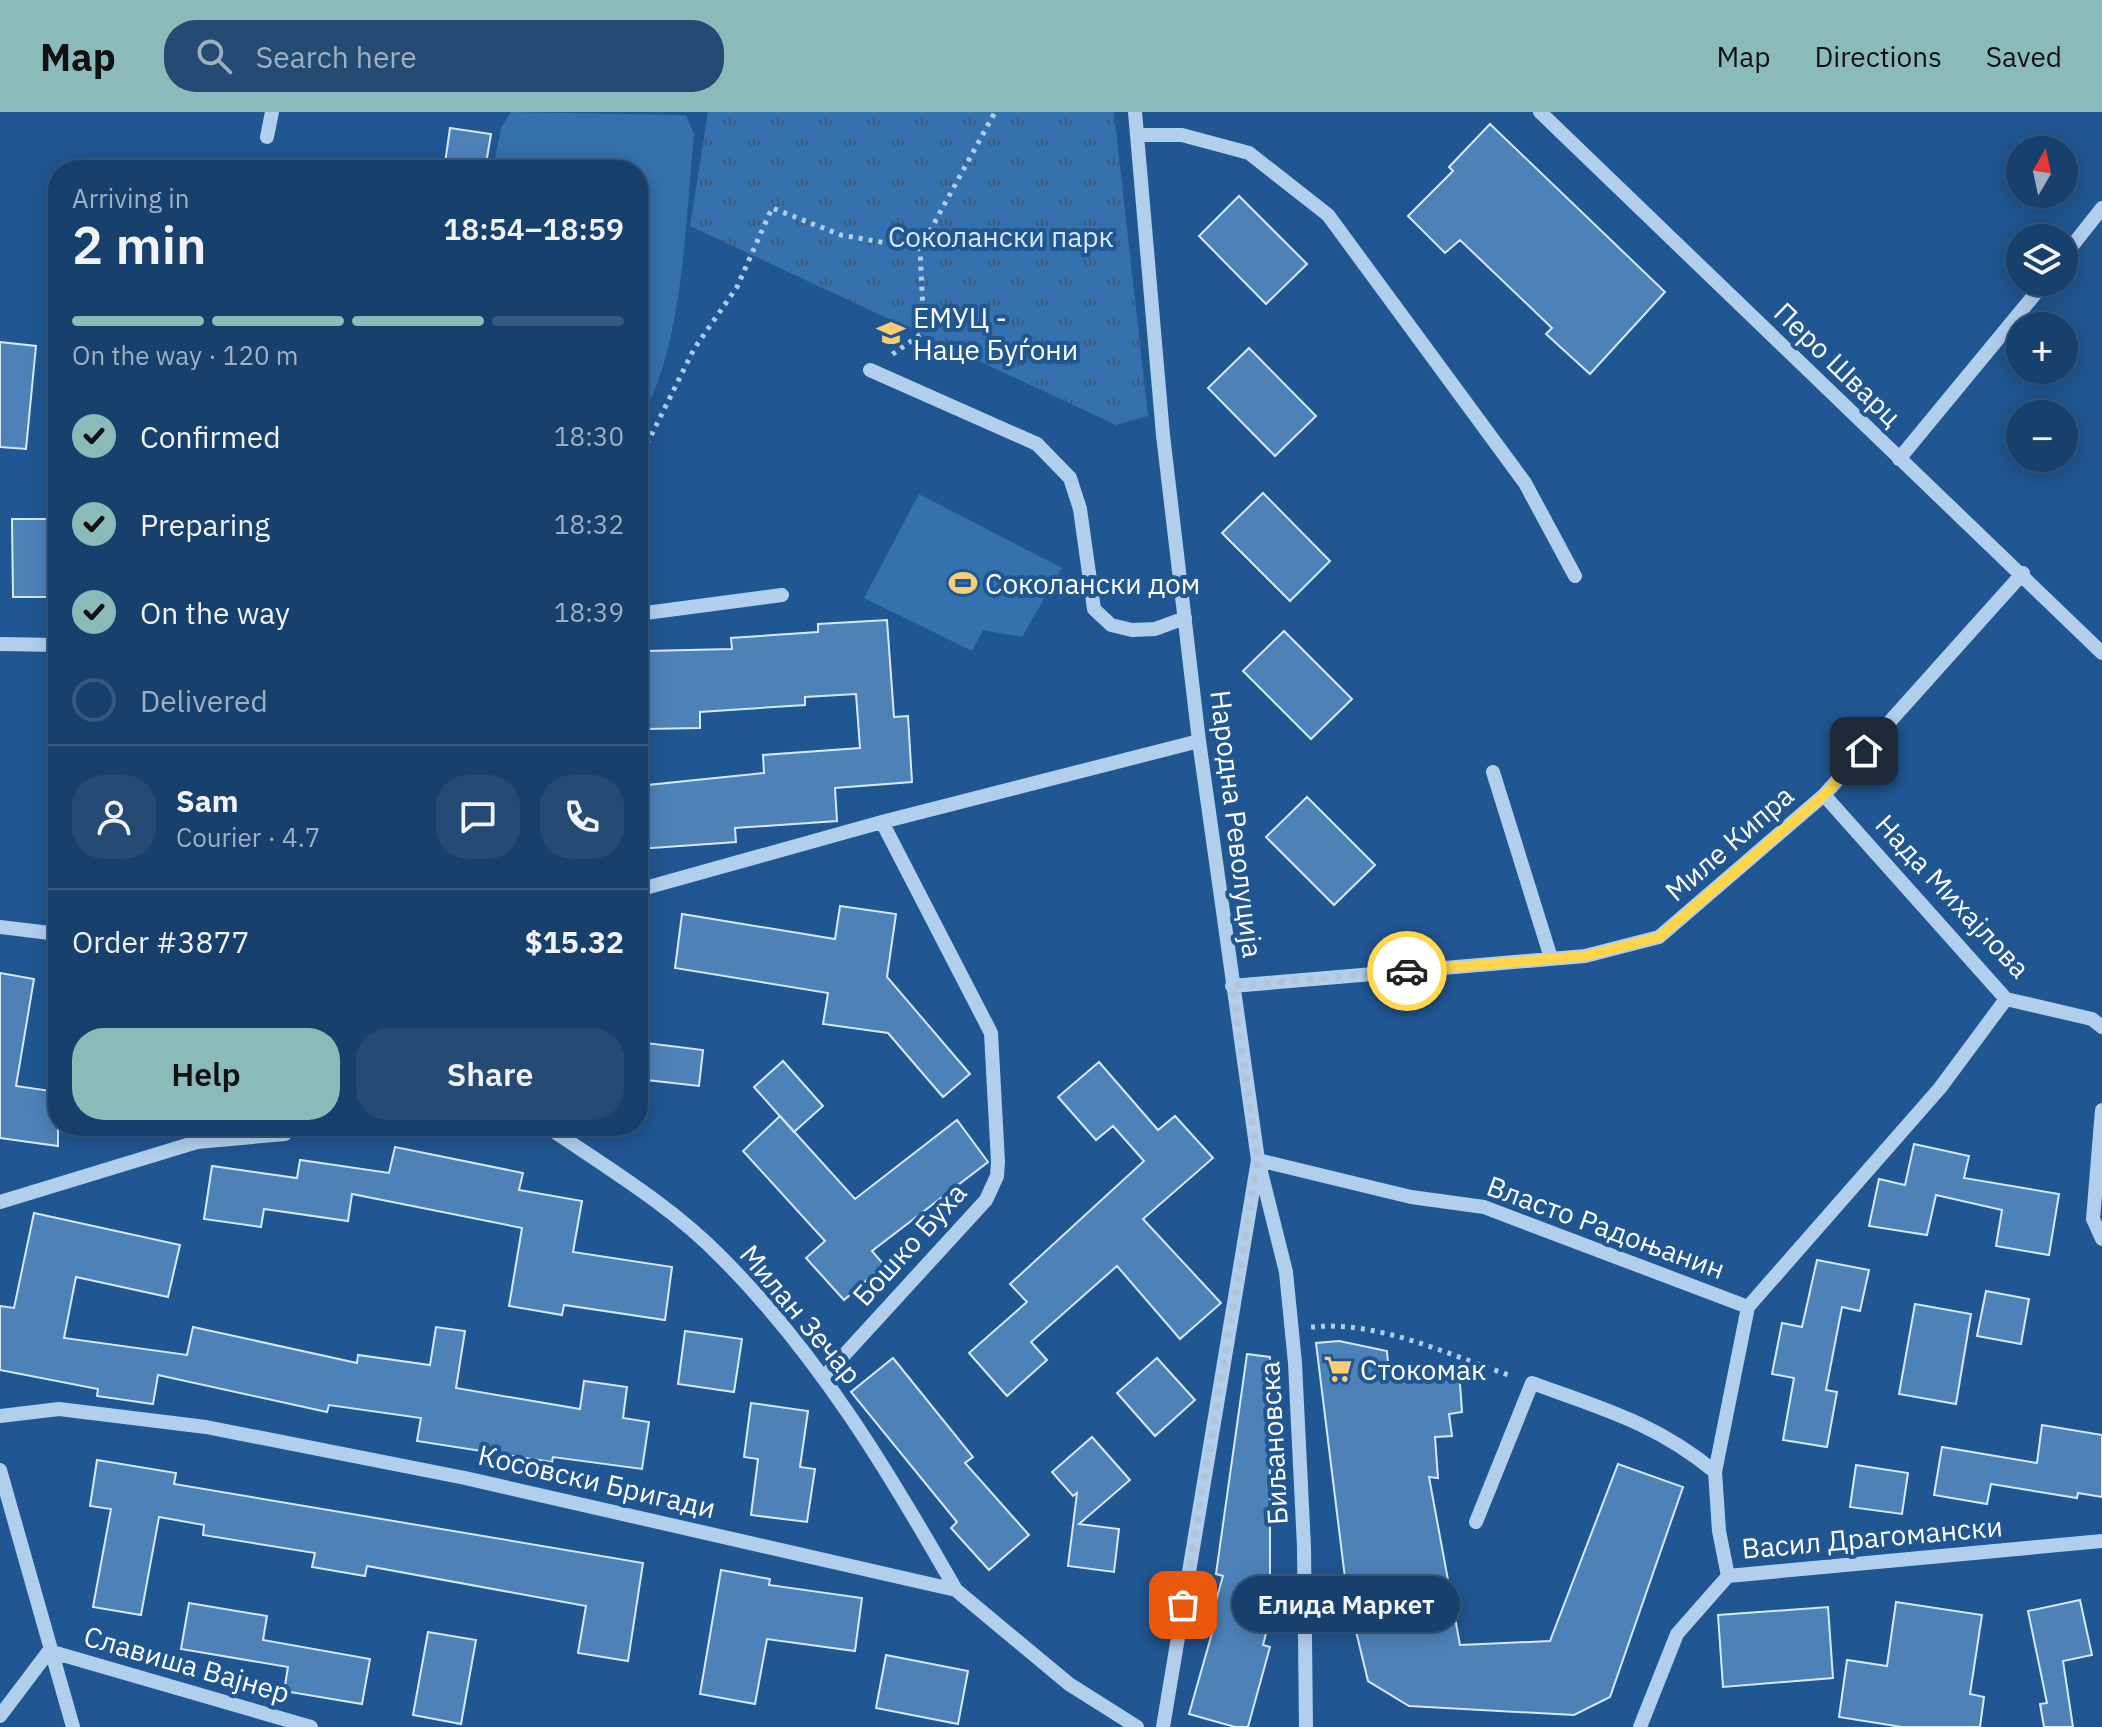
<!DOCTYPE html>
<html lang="en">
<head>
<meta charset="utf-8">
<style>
	body { margin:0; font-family:"IBM Plex Sans",sans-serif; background:#254b75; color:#f1f3f6; height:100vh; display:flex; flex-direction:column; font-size:30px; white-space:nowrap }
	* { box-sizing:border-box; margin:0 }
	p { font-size:26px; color:#9fafc2 }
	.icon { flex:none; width:44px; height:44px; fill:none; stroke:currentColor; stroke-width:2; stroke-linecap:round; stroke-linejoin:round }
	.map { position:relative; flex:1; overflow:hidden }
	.side { position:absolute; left:48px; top:48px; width:600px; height:976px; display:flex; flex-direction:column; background:#18406d; border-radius:32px; box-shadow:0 4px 20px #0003,0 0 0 2px #365980 }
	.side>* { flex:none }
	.needle { width:52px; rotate:9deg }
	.fabs { position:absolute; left:2006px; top:24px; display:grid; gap:16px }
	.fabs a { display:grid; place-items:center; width:72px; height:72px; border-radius:50%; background:#18406d; box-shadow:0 4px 20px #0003,0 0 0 2px #365980; font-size:40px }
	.pin { position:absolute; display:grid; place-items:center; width:68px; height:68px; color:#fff; margin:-34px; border-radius:16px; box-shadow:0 4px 12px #0006 }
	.courier { position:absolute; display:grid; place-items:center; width:80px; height:80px; margin:-40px; border:6px solid #ffd54a; border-radius:50%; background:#fff; color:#222; box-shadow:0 2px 10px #0007 }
	.bubble { position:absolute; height:56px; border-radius:28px; background:#18406d; box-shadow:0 4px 20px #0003,0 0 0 2px #365980; font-size:26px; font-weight:600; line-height:56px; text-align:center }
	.headline em { font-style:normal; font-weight:600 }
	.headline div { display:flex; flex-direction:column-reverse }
	.headline { display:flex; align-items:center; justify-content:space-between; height:136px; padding:0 24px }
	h1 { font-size:52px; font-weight:600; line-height:60px }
	.bar { display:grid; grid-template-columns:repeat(4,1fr); gap:12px 8px; align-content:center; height:96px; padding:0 24px }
	.bar i { height:10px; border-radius:6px; background:#365980 }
	.bar .active { background:#8bbbb9 }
	.bar p { grid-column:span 4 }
	.line { display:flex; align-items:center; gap:20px; padding:0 24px; border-top:2px solid #365980 }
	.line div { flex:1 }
	.round { display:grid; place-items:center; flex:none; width:84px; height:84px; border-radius:32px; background:#254b75 }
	ol { padding:0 24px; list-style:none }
	li { display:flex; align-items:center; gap:24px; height:88px }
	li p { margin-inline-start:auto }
	li .icon { padding:8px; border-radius:50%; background:#8bbbb9; color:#111; stroke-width:4 }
	li:last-child { color:#9fafc2 }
	li i { width:44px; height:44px; border:4px solid #365980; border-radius:50% }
	.cta { display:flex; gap:16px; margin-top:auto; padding:16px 24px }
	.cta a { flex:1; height:92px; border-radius:32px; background:#8bbbb9; color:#111; font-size:32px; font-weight:600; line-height:92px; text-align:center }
	.cta a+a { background:#254b75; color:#f1f3f6 }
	header { display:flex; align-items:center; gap:48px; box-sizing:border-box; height:112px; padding:0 40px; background:#8bbbb9; color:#111 }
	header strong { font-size:38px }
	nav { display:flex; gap:44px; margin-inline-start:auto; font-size:28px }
	.search { width:560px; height:72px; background:#254b75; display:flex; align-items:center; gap:20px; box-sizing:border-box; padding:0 28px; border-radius:32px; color:#9fafc2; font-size:30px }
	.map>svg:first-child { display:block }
	.grass { fill:url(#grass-tufts) }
	.pitch { fill:#3471ae }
	.building { fill:#4d82b9; stroke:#d7e8f9; stroke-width:2 }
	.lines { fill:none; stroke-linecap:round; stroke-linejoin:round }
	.path { stroke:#b1cfed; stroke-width:5; stroke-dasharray:4 6; stroke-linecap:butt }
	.minor { stroke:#b1cfed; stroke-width:14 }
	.done { stroke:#b1c4d8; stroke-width:8; stroke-dasharray:0 14.4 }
	.route { stroke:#ffd54a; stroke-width:10 }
	.labels { text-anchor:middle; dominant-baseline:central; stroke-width:8; stroke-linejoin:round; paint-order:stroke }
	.park-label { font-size:28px; fill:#d7e8f9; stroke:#205691 }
	.poi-label { font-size:28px; fill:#fff; stroke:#205691; text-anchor:start }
	.street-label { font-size:28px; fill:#fff; stroke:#205691 }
</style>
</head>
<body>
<header>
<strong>Map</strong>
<div class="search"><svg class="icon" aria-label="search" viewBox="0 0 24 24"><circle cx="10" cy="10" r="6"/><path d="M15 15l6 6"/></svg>Search here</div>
<nav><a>Map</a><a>Directions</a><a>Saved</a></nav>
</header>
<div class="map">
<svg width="2102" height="1615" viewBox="0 0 2102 1615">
	<defs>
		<pattern id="grass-tufts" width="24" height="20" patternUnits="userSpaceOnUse" patternTransform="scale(2)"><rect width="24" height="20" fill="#3471ae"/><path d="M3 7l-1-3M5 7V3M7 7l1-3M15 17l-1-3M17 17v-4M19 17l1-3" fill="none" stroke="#425b73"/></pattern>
	</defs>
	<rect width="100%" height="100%" fill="#205691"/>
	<!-- grass -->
	<path class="grass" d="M708,0H1114L1148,304L1116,313L690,114Z"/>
	<!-- pitch -->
	<path class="pitch" d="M511,0L686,3L694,23C685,109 684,239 638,311V58H493L501,16Z
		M919,382L1062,456L1022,525L983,518L972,539L864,486Z"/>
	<!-- building -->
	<path class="building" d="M1490,12L1665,180L1590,262L1546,222L1552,216L1460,128L1445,141L1408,104L1453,59L1449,55Z
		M450,16L491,22L485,58H444Z
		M1239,84L1307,152L1266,192L1199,124Z
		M0,230L36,234L26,337L0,335Z
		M1249,236L1316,304L1275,344L1208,276Z
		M1263,381L1330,449L1290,489L1222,421Z
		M12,407H58V485H13Z
		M887,508L894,605L908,604L912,670L835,676L837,709L735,716L736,730L638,737V674L764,661L763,643L860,636L856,582L805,585V593L700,600V616L647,617L646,539L732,537L731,526L818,520V512Z
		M1284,519L1352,587L1311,627L1243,559Z
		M1307,685L1375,753L1334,793L1266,725Z
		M840,794L896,802L887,865L970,962L943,985L888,921L823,912L828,881L675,856L682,802L835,827Z
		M0,861L34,867L16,974L58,980V1034L0,1026Z
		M638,930L703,938L699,974L638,967Z
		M783,949L823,994L794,1020L754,975Z
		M1099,950L1158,1018L1175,1004L1213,1046L1143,1107L1221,1191L1180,1227L1117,1154L1031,1230L1047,1248L1007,1284L969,1241L1027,1190L1010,1172L1144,1049L1113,1014L1096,1028L1058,985Z
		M780,1004L855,1087L957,1008L988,1050L872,1139L884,1153L844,1188L806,1146L825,1129L743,1039Z
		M1914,1032L1969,1044L1964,1066L2059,1082L2049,1143L1996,1134L2002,1098L1936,1083L1927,1123L1869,1114L1879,1067L1905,1073Z
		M395,1035L523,1061L519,1078L582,1089L573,1140L672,1155L665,1208L564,1193L562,1203L509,1194L522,1116L352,1082L348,1109L264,1097L261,1115L204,1107L212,1054L297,1066L300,1048L389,1061Z
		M34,1101L180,1133L168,1185L76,1165L64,1226L187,1243L193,1215L357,1251L358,1243L430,1253L436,1215L465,1219L456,1276L580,1297L584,1269L627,1275L623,1306L649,1310L642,1357L553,1345L552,1350L417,1329L421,1306L329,1293L327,1300L158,1263L153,1292L97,1284L98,1277L0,1258V1194L14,1196Z
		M1817,1148L1869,1158L1860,1199L1842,1195L1826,1278L1837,1280L1827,1335L1783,1328L1794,1266L1772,1262L1782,1211L1802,1215Z
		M1986,1179L2029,1187L2021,1232L1977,1224Z
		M1915,1192L1971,1202L1956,1292L1899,1282Z
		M685,1219L742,1227L734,1280L678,1272Z
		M1339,1229L1387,1239L1389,1264L1459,1258L1462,1300L1449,1302L1452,1324L1435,1325L1438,1366L1429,1365L1460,1533L1550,1529L1618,1352L1683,1375L1610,1585L1574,1603L1409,1594L1368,1569L1347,1482L1316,1231Z
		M1247,1242L1270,1245V1506L1263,1533L1270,1535L1248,1615H1235L1189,1602L1214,1514L1209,1513L1223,1464L1216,1462Z
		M893,1246L973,1345L965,1351L1029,1423L989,1458L951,1416L957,1410L851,1280Z
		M1157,1246L1195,1288L1155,1324L1117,1281Z
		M751,1291L808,1299L800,1355L815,1357L807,1410L751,1403L758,1347L744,1345Z
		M2042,1313L2102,1323V1385L2078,1381L2077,1386L1991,1372L1987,1392L1934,1383L1942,1335L2037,1351Z
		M1092,1325L1130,1368L1079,1412L1119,1417L1114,1460L1068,1454L1077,1381L1073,1384L1052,1360Z
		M97,1348L176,1361L174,1372L643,1451L628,1549L578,1541L586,1494L367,1454L365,1464L312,1455L315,1441L203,1423L204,1413L159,1405L141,1503L93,1495L111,1397L90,1394Z
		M1856,1353L1908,1361L1902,1402L1850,1395Z
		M721,1458L770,1467L769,1473L862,1486L855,1539L767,1527L755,1592L700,1582Z
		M2080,1488L2092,1543L2063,1549L2073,1615H2044L2040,1592L2047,1591L2028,1499Z
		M1896,1490L1982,1503L1970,1582L1984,1585L1980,1615H1902L1839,1605L1847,1548L1887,1554Z
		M189,1491L267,1504L263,1528L370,1547L362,1592L284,1579L288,1555L181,1537Z
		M1828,1495L1833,1566L1723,1575L1718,1503Z
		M428,1520L476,1528L461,1612L413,1603Z
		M886,1543L968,1559L958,1612L876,1596Z"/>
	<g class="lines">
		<!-- path -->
		<path class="path" d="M920,137L995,0
			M638,350L694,237L737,175L772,96L841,123L920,137L924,220L890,244
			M1311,1215C1379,1208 1448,1243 1512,1264"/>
		<!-- minor -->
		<path class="minor" d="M1135,0L1163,323L1199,629L1258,1048L1163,1615
			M1540,0L2102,541
			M1137,23H1182L1249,41L1328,103L1525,371L1575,464
			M267,25L272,0
			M2064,144L2102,96
			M870,258L1037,332L1070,366L1080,397L1094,497L1111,513L1132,518L1155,517L1185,506
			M1899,347L2045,170
			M638,502L782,483
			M0,532L58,533
			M1493,660L1551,846
			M1824,683L2006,887L2092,907L2102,915
			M638,778L882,710L1199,629
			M0,815L58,822
			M1232,874L1585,844L1659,825L1824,683L2023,461
			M2102,998L2093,1107L2102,1127
			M546,1014C606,1055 670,1093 721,1145C818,1242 889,1360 956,1478
			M0,1090L197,1030L285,1022
			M824,1265L986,1088L997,1064L998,1050L991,921L882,710
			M0,1304L59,1297L206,1315L465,1366L956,1478L1069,1572L1137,1615
			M0,1358L73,1615
			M1476,1410L1532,1271C1601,1296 1658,1312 1715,1360
			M1728,1464L1719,1419L1715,1360L1748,1195L1940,976L2006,887
			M49,1539L311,1615
			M0,1604L49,1539
			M1306,1615L1304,1435L1295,1251L1286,1160L1258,1048L1411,1085L1484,1095L1748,1195
			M1640,1615L1677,1522L1728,1464L2102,1429"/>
	</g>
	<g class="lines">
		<!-- done -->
		<path class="done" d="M1183,1493L1258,1048L1232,874L1407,859"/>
		<!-- route -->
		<path class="route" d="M1407,859L1585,844L1659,825L1824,683L1864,639"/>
	</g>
	<!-- icons -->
	<defs>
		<symbol id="school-bare" viewBox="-9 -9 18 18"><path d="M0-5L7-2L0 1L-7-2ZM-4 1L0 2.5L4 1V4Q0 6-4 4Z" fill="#facd72" stroke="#205691" stroke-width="2.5" paint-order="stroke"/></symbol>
		<symbol id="stadium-bare" viewBox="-9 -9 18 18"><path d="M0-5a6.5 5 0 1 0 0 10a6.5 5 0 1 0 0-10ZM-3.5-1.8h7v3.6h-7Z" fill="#facd72" stroke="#205691" stroke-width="2.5" paint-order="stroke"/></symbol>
		<symbol id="supermarket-bare" viewBox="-9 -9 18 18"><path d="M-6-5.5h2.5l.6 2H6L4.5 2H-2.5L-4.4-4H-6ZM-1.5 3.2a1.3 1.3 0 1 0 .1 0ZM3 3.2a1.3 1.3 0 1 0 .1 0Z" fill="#facd72" stroke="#205691" stroke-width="2.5" paint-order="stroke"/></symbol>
	</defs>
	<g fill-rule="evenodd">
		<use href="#school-bare" x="871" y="201" width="40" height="40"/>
		<use href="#stadium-bare" x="943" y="451" width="40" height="40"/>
		<use href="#supermarket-bare" x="1318" y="1237" width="40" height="40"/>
	</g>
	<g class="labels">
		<!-- park labels -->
		<g class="park-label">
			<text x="1001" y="124">Соколански парк</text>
		</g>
		<!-- poi labels -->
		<g class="poi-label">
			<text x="913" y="205">ЕМУЦ -<tspan x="913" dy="32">Наце Буѓони</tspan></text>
			<text x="985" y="471">Соколански дом</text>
			<text x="1360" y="1257">Стокомак</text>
		</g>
		<!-- street labels -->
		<g class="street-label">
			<text transform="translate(1838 252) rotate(44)">Перо Шварц</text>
			<text transform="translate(1237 712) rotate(83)">Народна Револуција</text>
			<text transform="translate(1729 731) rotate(-41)">Миле Кипра</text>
			<text transform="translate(1953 784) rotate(47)">Нада Михајлова</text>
			<text transform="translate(1606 1115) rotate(20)">Власто Радоњанин</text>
			<text transform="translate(909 1132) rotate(-48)">Бошко Буха</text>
			<text transform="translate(801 1202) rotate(50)">Милан Зечар</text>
			<text transform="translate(1273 1331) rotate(-93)">Биљановска</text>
			<text transform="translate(597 1369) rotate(13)">Косовски Бригади</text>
			<text transform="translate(1872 1425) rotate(-5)">Васил Драгомански</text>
			<text transform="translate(187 1552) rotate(16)">Славиша Вајнер</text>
		</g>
	</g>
</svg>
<div class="fabs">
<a><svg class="needle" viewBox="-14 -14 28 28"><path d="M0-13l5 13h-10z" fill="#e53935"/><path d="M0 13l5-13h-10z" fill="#9fafc2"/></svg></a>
<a><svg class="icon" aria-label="layers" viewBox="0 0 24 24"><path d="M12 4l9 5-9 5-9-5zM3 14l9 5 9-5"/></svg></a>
<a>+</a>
<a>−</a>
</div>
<div class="pin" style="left:1183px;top:1493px;background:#ea580c"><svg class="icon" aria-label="bag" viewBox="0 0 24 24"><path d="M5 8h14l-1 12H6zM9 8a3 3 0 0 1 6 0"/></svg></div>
<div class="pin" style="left:1864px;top:639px;background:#1f2937"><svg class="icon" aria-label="home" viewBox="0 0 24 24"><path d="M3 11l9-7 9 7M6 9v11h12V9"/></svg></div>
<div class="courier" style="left:1407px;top:859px"><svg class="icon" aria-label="car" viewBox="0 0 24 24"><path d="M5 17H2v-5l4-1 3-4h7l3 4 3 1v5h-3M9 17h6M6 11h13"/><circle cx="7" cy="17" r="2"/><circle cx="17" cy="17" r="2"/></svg></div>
<div class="bubble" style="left:1232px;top:1464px;width:228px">Елида Маркет</div>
<section class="side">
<div class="headline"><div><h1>2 min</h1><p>Arriving in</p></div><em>18:54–18:59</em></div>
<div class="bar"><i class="active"></i><i class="active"></i><i class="active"></i><i></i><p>On the way · 120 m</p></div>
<ol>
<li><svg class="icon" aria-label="check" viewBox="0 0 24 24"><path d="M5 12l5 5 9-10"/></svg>Confirmed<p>18:30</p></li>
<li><svg class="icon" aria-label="check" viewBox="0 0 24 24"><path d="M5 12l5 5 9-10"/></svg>Preparing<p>18:32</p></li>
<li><svg class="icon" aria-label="check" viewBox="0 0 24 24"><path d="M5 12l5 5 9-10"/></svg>On the way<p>18:39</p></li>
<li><i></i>Delivered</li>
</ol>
<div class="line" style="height:144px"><a class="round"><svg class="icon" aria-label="person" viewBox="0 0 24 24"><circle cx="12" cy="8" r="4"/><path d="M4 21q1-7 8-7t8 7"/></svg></a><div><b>Sam</b><p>Courier · 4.7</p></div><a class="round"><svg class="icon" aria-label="chat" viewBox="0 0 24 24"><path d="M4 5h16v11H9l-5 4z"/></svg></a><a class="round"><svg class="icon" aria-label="phone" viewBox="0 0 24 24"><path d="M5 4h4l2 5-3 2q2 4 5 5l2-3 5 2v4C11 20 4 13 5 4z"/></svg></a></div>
<div class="line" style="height:104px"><div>Order #3877</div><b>$15.32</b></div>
<div class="cta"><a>Help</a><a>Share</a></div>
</section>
</div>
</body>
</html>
